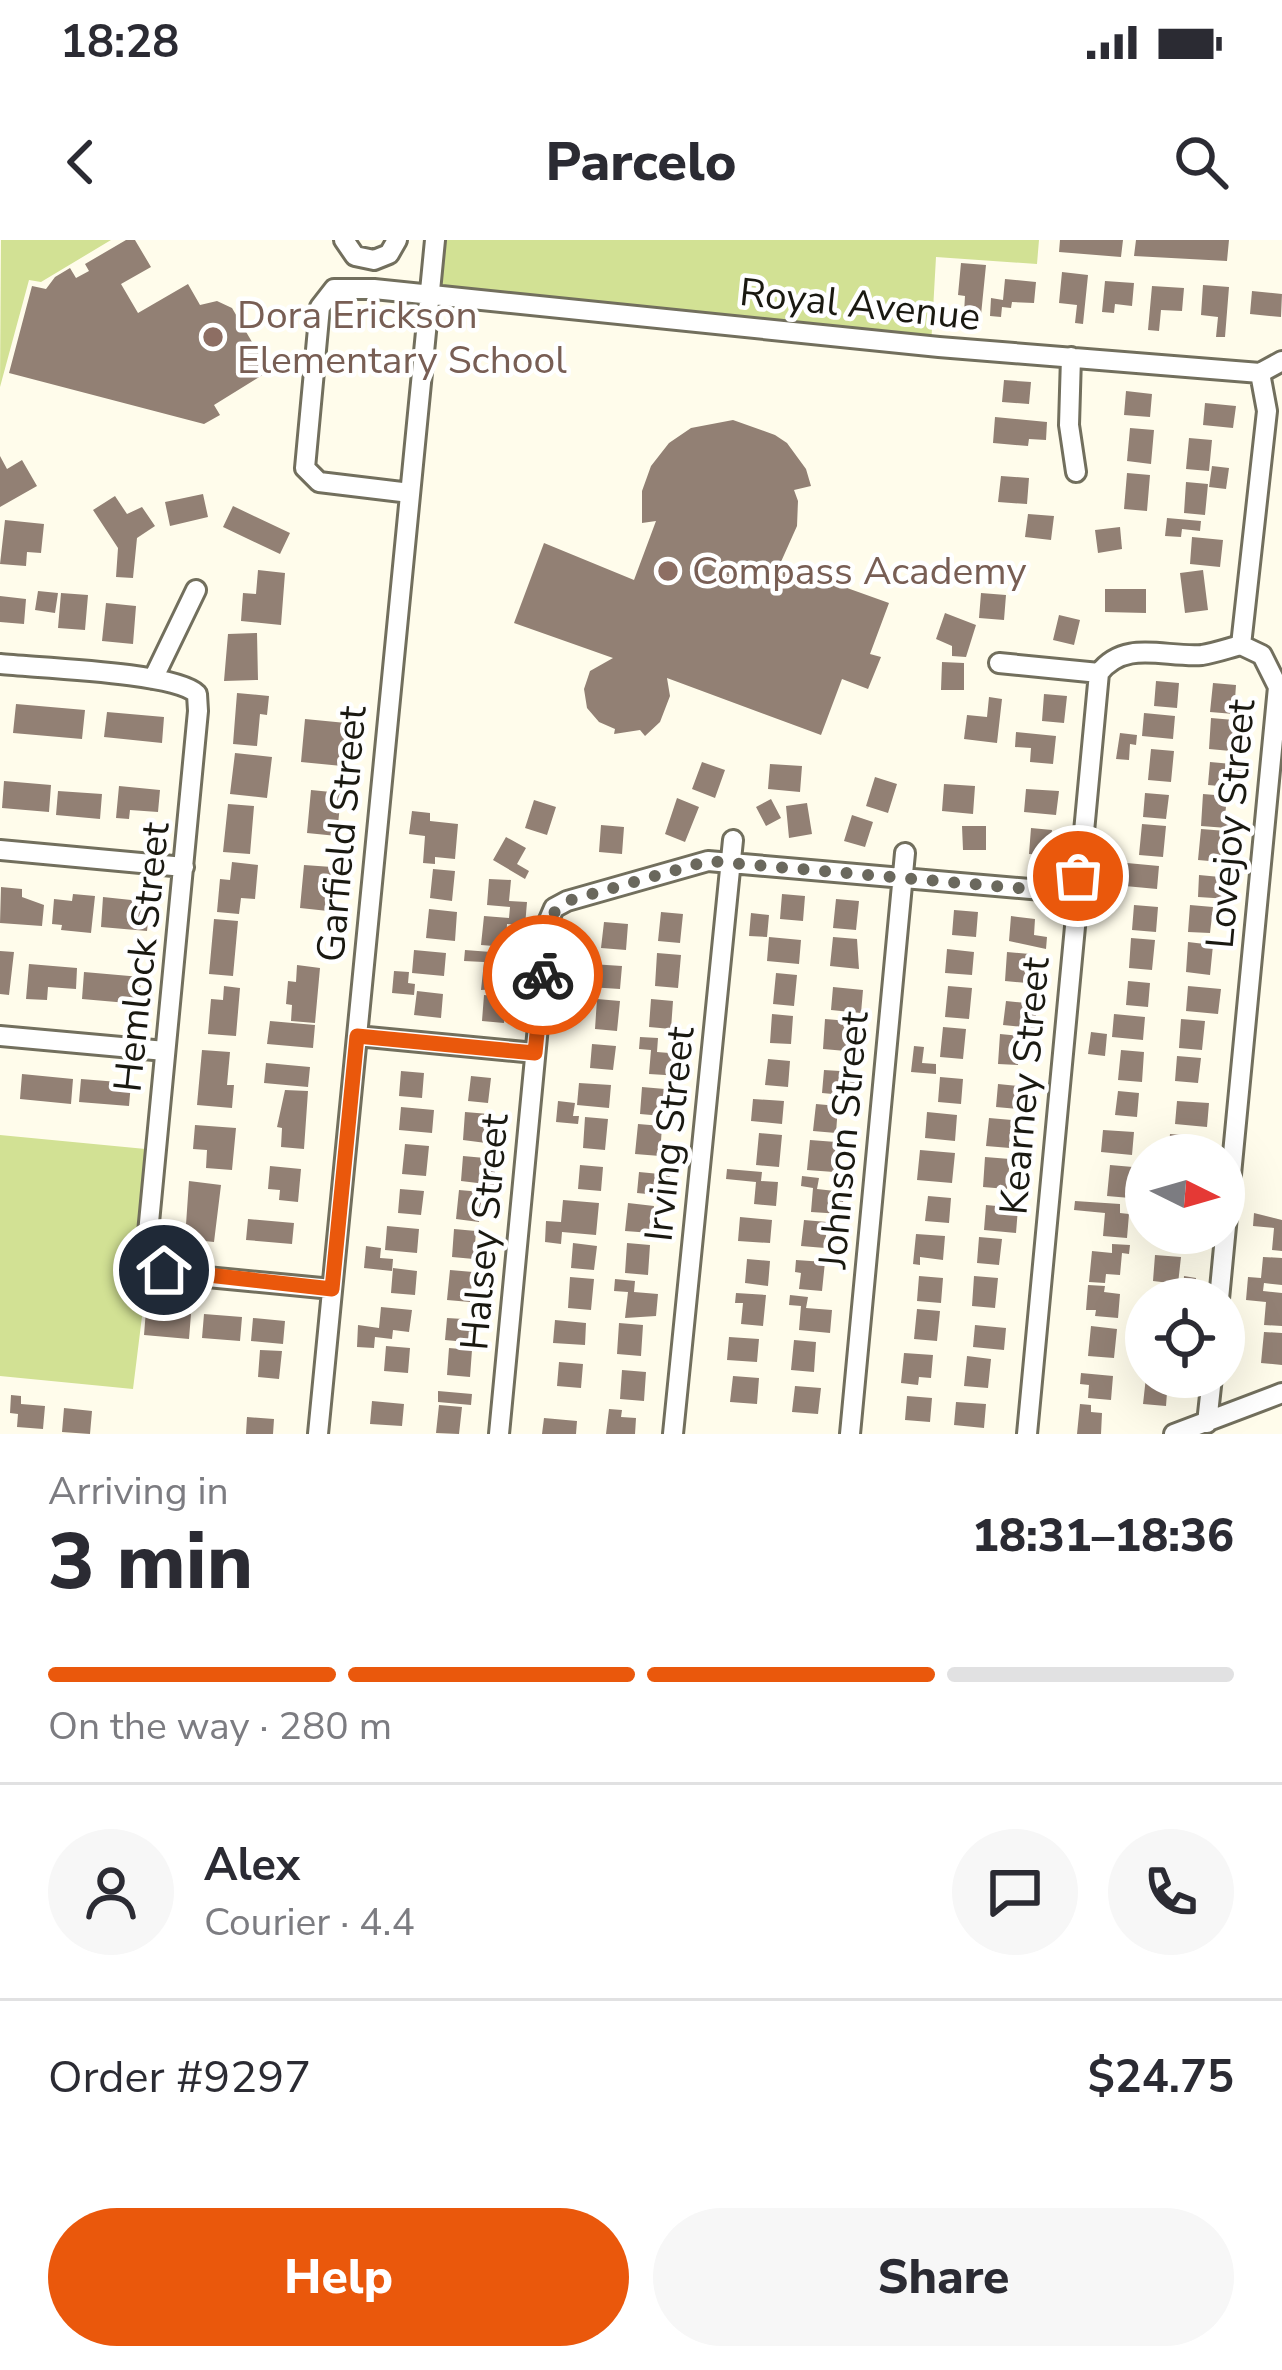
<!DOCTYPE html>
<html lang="en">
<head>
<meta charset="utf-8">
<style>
	body { margin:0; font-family:"Nunito Sans",sans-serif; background:#f7f7f7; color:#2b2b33; height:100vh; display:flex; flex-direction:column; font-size:45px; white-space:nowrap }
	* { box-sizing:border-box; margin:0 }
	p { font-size:39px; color:#7c7c81 }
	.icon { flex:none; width:66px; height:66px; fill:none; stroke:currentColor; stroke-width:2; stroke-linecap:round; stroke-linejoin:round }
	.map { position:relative; height:1194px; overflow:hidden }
	.panel { display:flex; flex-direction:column; background:#fff; flex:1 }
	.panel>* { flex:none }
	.needle { width:78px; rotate:95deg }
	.fabs { position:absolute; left:1125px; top:894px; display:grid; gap:24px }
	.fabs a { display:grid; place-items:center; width:120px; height:120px; border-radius:50%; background:#fff; box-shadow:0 12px 48px #0002; font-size:60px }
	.pin { position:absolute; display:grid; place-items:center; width:102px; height:102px; color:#fff; margin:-51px; border:6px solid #fff; border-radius:50%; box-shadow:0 3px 12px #0007 }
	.courier { position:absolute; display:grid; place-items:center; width:120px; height:120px; margin:-60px; border:9px solid #ea580c; border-radius:50%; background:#fff; color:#222; box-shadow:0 3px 15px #0007 }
	.head em { font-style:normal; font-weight:800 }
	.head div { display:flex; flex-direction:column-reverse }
	.head { display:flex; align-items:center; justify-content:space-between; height:204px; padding:0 48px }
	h1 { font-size:78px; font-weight:800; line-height:90px }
	.bar { display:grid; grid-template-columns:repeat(4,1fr); gap:18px 12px; align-content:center; height:144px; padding:0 48px }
	.bar i { height:15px; border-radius:9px; background:#e1e1e2 }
	.bar .selected { background:#ea580c }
	.bar p { grid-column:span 4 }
	.line { display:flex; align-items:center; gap:30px; padding:0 48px; border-top:3px solid #e1e1e2 }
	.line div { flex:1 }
	.round { display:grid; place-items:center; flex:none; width:126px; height:126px; border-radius:63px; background:#f7f7f7 }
	.action { display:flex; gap:24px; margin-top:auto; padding:24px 48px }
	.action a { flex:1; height:138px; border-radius:72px; background:#ea580c; color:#fff; font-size:48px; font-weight:800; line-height:138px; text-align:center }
	.action a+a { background:#f7f7f7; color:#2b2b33 }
	.status { display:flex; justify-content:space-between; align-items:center; height:84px; padding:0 60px; background:#fff; direction:ltr }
	.status svg { height:33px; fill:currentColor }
	header { display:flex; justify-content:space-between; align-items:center; height:156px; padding:0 48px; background:#fff; font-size:54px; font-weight:800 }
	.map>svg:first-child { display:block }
	.green { fill:#d2e194 }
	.building { fill:#928074 }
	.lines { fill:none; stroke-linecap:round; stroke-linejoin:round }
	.minor-casing { stroke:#726f5d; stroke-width:24 }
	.minor { stroke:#fff; stroke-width:18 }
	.done { stroke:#6a685d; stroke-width:12; stroke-dasharray:0 21.6 }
	.route { stroke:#ea580c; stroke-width:15 }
	.education-dot { fill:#8d6e63; stroke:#fff; stroke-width:4.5 }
	.labels { text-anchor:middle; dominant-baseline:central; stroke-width:9; stroke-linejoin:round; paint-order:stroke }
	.street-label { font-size:39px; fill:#1a1911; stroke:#fff }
	.education-label { font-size:39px; fill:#785e54; stroke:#fff; text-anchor:start }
</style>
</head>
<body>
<div class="status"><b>18:28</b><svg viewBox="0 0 49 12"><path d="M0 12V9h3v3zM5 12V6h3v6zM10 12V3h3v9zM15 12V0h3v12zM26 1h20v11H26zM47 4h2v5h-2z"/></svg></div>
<header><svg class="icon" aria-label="back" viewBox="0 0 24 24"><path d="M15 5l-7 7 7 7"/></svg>Parcelo<svg class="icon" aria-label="search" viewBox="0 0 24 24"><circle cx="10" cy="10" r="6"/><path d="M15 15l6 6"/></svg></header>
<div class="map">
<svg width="1282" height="1194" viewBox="0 0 1282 1194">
	<rect width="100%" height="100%" fill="#fffceb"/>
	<!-- green -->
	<path class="green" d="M1,0H111L41,42L29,40L0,147Z
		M435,0H1039L1037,24L936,17L931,106L430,54Z
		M0,895L156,910L150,1012L133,1149L0,1136Z"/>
	<!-- building -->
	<path class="building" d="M126,0H135L151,27L121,44L138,73L188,44L200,65L217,61L232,68L269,131L214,165L220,175L204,184L9,133L32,46L46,49L55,37L70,28L76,38L89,31L85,24Z
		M1060,0H1123L1121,17L1059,12Z
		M1136,0H1229L1227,21L1134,16Z
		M961,23L986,25L981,75L964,73L965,56L958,55Z
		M1062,32L1088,35L1083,84L1075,83L1077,65L1059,63Z
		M1005,39L1036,42L1034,63L1012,62L1011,68L1002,67L1001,77L990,76L991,58L1003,60Z
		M1105,41L1134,43L1132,66L1115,64L1114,73L1102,72Z
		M1203,45L1229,47L1225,97H1216L1218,77L1201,75Z
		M1152,46L1184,48L1182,71L1161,70L1159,91L1148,90Z
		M1252,51L1282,54L1281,77L1250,74Z
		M1004,140L1031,142L1029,164L1002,162Z
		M1126,151L1152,154L1150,177L1124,175Z
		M1205,163L1236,166L1233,188L1203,185Z
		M995,177L1047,182L1046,200L1029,199L1028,206L993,203Z
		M733,180L775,195L787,203L806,229L811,246L794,250L798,261L797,286L780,324L889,363L870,414L881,417L868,449L842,439L821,495L667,438L670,456L660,482L645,496L640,490L614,494L615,489L599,482L587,468L584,449L590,431L613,418L514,383L544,303L634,340L656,281L642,283V251L651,226L669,203L691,188Z
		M1130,188L1154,190L1151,224L1127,221Z
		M1189,198L1212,200L1209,231L1186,229Z
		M0,216L7,229L22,220L37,246L0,267Z
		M1212,226L1229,228L1226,249L1209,247Z
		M1127,233L1150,235L1147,271L1124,269Z
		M1001,236L1029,238L1027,264L998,262Z
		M1186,242L1208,244L1205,275L1184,273Z
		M203,254L208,277L170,286L165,262Z
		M115,256L127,274L142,267L155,286L137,298L133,338L116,337L118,308L93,270Z
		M233,266L290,293L280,314L223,287Z
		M1028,274L1054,276L1051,300L1025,297Z
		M1167,278L1201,281L1200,291L1182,289L1181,297L1165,296Z
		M5,280L44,284L41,313L27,312L26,326L0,324Z
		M1120,287L1122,309L1098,313L1095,290Z
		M1192,297L1223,300L1220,327L1190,324Z
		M258,330L285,333L281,385L241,381L243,353L256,354Z
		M1203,330L1208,370L1185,373L1180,333Z
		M1105,349H1146V373L1105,372Z
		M38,351L58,353L55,373L35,370Z
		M61,353L88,355L85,390L58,388Z
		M981,353L1006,355L1004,380L979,378Z
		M0,356L26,359L24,384L0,382Z
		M106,363L136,366L133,404L102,401Z
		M945,373L976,385L966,417L952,416V406L936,399Z
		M1059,375L1080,380L1074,405L1053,400Z
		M257,393L258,440L224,441L228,394Z
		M942,422L964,423V450H941Z
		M1156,441L1179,443L1177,468L1154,466Z
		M1213,443L1236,445L1234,474L1210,472Z
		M237,453L269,456L267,475L260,474L257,506L233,504Z
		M1044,454L1067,456L1064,483L1042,481Z
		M989,457L1002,459L997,503L964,499L967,475L987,477Z
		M16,464L85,470L82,499L13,493Z
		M1237,464L1251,465L1250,494L1238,493Z
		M107,472L164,477L162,503L104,497Z
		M1144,473L1175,476L1173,499L1142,496Z
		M1211,478L1234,480L1231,511L1209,509Z
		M305,479L346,483L342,526L301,522Z
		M1016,492L1056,496L1053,524L1030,522L1031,508L1015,507Z
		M1120,493L1137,495L1136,505L1130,504L1129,520L1116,519Z
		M1151,509L1174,511L1171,542L1148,540Z
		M235,513L272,517L267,558L230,554Z
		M702,522L725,530L715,558L692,549Z
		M1210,522L1243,525L1241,548L1208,545Z
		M770,524L802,526L800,552L768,549Z
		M875,537L897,544L888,573L866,566Z
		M4,541L51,545L49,572L2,568Z
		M944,544L975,546L973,574L942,571Z
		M119,546L160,550L158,572L130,570L129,579L116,578Z
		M1026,549L1059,551L1056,575L1024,572Z
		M311,550L341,553L337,596L307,593Z
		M58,551L102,554L100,579L56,575Z
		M1145,553L1169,555L1166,579L1143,577Z
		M1203,554L1227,556L1225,577L1241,579L1240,589L1201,586Z
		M677,558L699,567L685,602L665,594Z
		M771,559L781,578L766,586L756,567Z
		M534,560L556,567L547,595L525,588Z
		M807,563L812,594L789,598L786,566Z
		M228,564L254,566L250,614L223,612Z
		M412,571L430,573V581L458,584L455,619L435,617V624L423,623L425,596L409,594Z
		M852,575L873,582L865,607L844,601Z
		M1142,584L1166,586L1163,617L1139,615Z
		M601,585L624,587L622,614L599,612Z
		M962,586H986V610H963Z
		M1031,588L1052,590L1049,615L1029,614Z
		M1201,589L1239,592L1238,605L1222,604L1221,622L1198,620Z
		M506,597L526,608L517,624L529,631L525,639L493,620Z
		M232,622L258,625L255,659L241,658L239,674L217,672L220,639L230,640Z
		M1127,623L1159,626L1157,649L1125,646Z
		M304,625L332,627L328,671L300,668Z
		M433,629L455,631L452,661L430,658Z
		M1199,635L1231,638L1229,659L1198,657Z
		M489,639L511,640L509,661L527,662L525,686L507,684L506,707L481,705L484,676L509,678L510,667L487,665Z
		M1,647L22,649V657L44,665L42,686L0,683Z
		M73,654L95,656L91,693L61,690L62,685L52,684L54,659L72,661Z
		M782,654L805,656L803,681L780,679Z
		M103,657L150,662L147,691L101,687Z
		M836,659L859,661L856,690L833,688Z
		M1134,665L1158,667L1156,692L1132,690Z
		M1190,665L1213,667L1210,693L1188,692Z
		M429,669L457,672L455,701L426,698Z
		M954,670L978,672L976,697L952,695Z
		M661,672L683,674L680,703L658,701Z
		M751,673L769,675L767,697L749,696Z
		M1011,676L1035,679L1034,695L1047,697L1046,709L1009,701Z
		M214,679L238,681L233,736L209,734Z
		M604,682L628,684L626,710L601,708Z
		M769,697L801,700L799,724L767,721Z
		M833,697L857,699L859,729L830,726Z
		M1131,698L1155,700L1152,730L1129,728Z
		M1188,702L1213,705L1210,735L1186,732Z
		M947,709L974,712L972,735L945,733Z
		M414,710L446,713L444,736L412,733Z
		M465,710L491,712L490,722L516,724L514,748L481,750L484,722L464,721Z
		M0,711L14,712L9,755L0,754Z
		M1007,712L1030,714L1027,743L1005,741Z
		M657,713L681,715L678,748L655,746Z
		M29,724L77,728L76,749L48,747L47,760L26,759Z
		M591,724L622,726L620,749L589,747Z
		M297,725L320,728L315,783L291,781L292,765L286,764L288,741L296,742Z
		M394,731L409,732L408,743L415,744L414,755L392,753Z
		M84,732L141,737L139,764L82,759Z
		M776,733L797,735L794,766L773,764Z
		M1128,741L1150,743L1148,767L1126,765Z
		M224,746L240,748L236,796L208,794L211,759L223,760Z
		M948,746L972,748L969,779L945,777Z
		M1188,746L1221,749L1218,774L1186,771Z
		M833,747L863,750L861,773L831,770Z
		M417,751L443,754L441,778L414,775Z
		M484,755L507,757L504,783L482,781Z
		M597,759L620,761L617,791L595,789Z
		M651,759L673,761L671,789L649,787Z
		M1006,761L1037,764L1035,788L1003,785Z
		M772,774L793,776L791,804L770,803Z
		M1114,774L1145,777L1143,800L1112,797Z
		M825,779L849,781L846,811L823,809Z
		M1181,779L1205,781L1202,810L1179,808Z
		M270,781L315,785L313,808L267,804Z
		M943,787L966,789L963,819L940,817Z
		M1091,792L1107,794L1105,816L1088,814Z
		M1000,794L1021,796L1018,825L998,824Z
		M640,797L658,798L657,812L682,814L681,836L649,834L651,810L639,809Z
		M592,804L616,806L613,830L590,828Z
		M914,806L924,807L922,823L936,824V834L911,832Z
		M202,810L230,812L227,845H234L232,868L197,865Z
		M1121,810L1144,812L1142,842L1118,840Z
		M1177,816L1201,818L1198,843L1175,841Z
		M768,819L790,821L788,847L765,845Z
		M266,823L310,827L308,847L264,843Z
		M824,830L856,832L854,856L822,853Z
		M401,831L424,833L422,858L399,856Z
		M22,834L73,839L71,864L20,859Z
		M471,836L491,838L488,863L468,861Z
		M940,837L963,839L961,864L938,862Z
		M81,839L131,843L129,866L79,862Z
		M579,843L611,845L609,868L577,865Z
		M998,844L1030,847L1028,870L996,867Z
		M642,847L665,849L663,876L640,874Z
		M285,850L308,851L304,909L281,907L282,888L277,887Z
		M1118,851L1139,853L1137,877L1115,875Z
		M753,859L784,861L782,884L751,881Z
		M558,861L575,863L573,876H579L578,884L556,882Z
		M1177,861L1209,863L1207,887L1175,884Z
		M816,864L838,866L836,893L813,891Z
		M401,867L434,870L432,893L399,890Z
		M465,872L489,874L486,903L463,900Z
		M927,872L957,875L955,901L925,898Z
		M585,877L608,879L605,910L583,908Z
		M989,878L1012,880L1010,908L986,906Z
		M638,884L662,886L660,916L635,914Z
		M195,885L236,888L232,930L206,928L207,910L193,909Z
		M1103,890L1134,892L1132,915L1101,912Z
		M759,893L782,895L779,927L756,925Z
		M1170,894L1195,896L1194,913L1168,915Z
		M810,900L836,902L834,932L807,930Z
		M405,904L429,906L426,936L402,934Z
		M920,910L955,913L952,943L917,940Z
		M463,916L496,919L494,945L461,941Z
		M985,917L1010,919L1007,949L983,947Z
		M580,925L603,927L601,951L578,949Z
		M1110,925L1133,927L1130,958L1107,956Z
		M270,926L301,929L298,962L279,960L280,950L268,949Z
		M727,929L762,932L761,941L778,942L776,966L754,964L756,942L726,939Z
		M639,932L670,935L668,956L637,953Z
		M802,936L819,938L817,949L844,952L842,974L811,972L813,948L801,946Z
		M189,941L221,945L214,1002L185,999Z
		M400,949L424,951L421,975L398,973Z
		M459,950L482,952L479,982L456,979Z
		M928,956L951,958L949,983L925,981Z
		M563,960L599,963L596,995L562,992L561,1004L545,1002L546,981L561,982Z
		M1075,961L1120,964V973L1129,974L1127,998L1103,996L1105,973L1074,970Z
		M628,963L654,966L652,993L625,991Z
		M986,965L1018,968L1016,993L984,990Z
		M1254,973L1282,980V1011L1272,1010L1274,988L1253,986Z
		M740,977L772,980L770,1003L738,1001Z
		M248,979L294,983L292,1004L246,1000Z
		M804,980L827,982L825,1008L801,1006Z
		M387,986L419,989L417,1013L385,1010Z
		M454,989L476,991L474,1019L452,1017Z
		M916,994L945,996L943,1020L920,1017V1025L913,1024Z
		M979,997L1002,999L999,1025L977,1023Z
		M573,1003L597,1006L594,1030L571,1028Z
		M627,1003L650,1005L648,1035L625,1033Z
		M1112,1004L1130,1005L1129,1014L1122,1013L1120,1035L1106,1034L1105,1043L1089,1042L1092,1011L1112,1013Z
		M366,1006L381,1008L380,1018L393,1019L392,1031L364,1028Z
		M1155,1015L1181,1017L1178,1044L1153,1041Z
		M476,1016L493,1018L490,1046L478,1045L480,1026L475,1025Z
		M1263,1017L1282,1018V1045L1264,1043L1263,1051L1282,1053V1086L1264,1085L1266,1062L1246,1060L1248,1037L1261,1038Z
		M747,1019L770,1021L768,1046L745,1043Z
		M796,1020L825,1022L822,1051L799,1049L801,1033L795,1032Z
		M393,1028L417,1031L415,1055L391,1053Z
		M450,1030L473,1032L470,1062L447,1060Z
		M919,1036L943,1038L941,1063L917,1061Z
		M974,1036L998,1038L995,1068L972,1066Z
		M1184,1036L1196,1038L1195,1059H1155V1052L1183,1054Z
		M570,1037L594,1039L591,1070L568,1068Z
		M615,1039L635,1041L634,1052L658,1054L656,1076L625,1078L628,1052L614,1051Z
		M1088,1045L1105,1046L1104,1052L1120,1054L1118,1078L1095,1076L1096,1070H1086Z
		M736,1053L766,1055L763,1086L741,1084L743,1063H735Z
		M790,1055L808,1057L806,1068L832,1070L830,1093L799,1090L801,1066L789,1065Z
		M381,1067L412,1070L409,1092L393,1090L392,1099L375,1097L374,1108L357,1107L358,1085L379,1088Z
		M917,1069L940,1071L937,1101L914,1099Z
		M146,1070L191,1074L189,1099L144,1095Z
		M204,1074L242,1077L240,1101L202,1098Z
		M253,1078L285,1081L283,1104L251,1101Z
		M447,1078L480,1080L478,1103L445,1100Z
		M555,1080L586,1083L585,1105L553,1103Z
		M619,1083L643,1085L641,1116L617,1114Z
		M975,1085L1006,1088L1004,1110L973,1107Z
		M1091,1086L1117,1089L1114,1118L1088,1116Z
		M1264,1092L1282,1093V1125L1261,1123Z
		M729,1097L759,1099L757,1122L727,1120Z
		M794,1100L816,1102L814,1132L791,1130Z
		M386,1106L410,1108L408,1133L384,1131Z
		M449,1108L472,1110L470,1137L447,1135Z
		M260,1110L282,1111L279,1139L258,1137Z
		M904,1113L933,1115L931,1138L919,1137L918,1145L901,1143Z
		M967,1116L991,1119L988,1148L964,1146Z
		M559,1122L583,1124L581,1148L557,1146Z
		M622,1130L646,1132L644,1161L620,1159Z
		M1081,1133L1113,1136L1111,1160L1088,1158L1089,1145L1080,1144Z
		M733,1136L759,1138L757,1164L730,1162Z
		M1146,1137L1168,1139L1166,1166L1143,1164Z
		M795,1146L821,1148L818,1174L792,1172Z
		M438,1151L472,1154L471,1165L438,1162Z
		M11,1155L21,1156V1164L45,1166L43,1189L17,1187L18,1174L10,1173Z
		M907,1156L932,1158L930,1182L905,1180Z
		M372,1161L404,1164L402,1186L370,1184Z
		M956,1162L986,1164L984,1188L954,1185Z
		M1080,1164L1091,1165V1172L1102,1173L1101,1194H1077Z
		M439,1165L462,1167L459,1194L436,1193Z
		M64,1168L92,1171L90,1194L62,1192Z
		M609,1169L622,1170L621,1177L636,1178L635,1194H606Z
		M247,1177L274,1179L273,1194H246Z
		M544,1178L577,1181L576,1194H542Z"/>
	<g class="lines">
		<defs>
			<path id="minor" d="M344,0L355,16L374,20L389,14L397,0
				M1071,117L1069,185L1076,232
				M410,253L319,242L305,228L320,67L334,49H374L939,107L1260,133L1282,121
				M1241,405L1267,171L1260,133
				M999,423L1099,433C1125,399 1165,418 1202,415C1215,413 1229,408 1241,405
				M0,424C37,428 175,432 197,454L198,471L148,993C150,1015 155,1027 176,1034L332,1049
				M153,439L196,350
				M0,610L184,627
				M0,796L165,811
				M357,796L535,813
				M1219,1059L1278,447L1262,415L1241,405
				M1207,1183L1212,1137
				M318,1194L435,0
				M499,1194L548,682L554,668L567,661L708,621L1076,653
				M673,1194L733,600
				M850,1194L905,613
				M1027,1194L1099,433
				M1174,1194L1282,1153"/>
		</defs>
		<!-- minor casing -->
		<use href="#minor" class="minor-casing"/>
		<!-- minor -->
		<use href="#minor" class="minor"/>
	</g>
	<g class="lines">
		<!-- done -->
		<path class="done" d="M543,735C545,709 541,676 567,661L708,621L1076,653L1078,636"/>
		<!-- route -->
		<path class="route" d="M164,1030L332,1049L357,796L535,813L543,735"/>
	</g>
	<!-- markers -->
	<g class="education-dot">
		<circle cx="213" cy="97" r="12"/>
		<circle cx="668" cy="331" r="12"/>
	</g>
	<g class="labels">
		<!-- street labels -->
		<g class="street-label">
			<text transform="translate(860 65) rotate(6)">Royal Avenue</text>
			<text transform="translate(1231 584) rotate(-85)">Lovejoy Street</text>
			<text transform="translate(342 594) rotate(-85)">Garfield Street</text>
			<text transform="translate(142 717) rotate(-84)">Hemlock Street</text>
			<text transform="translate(1025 846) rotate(-85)">Kearney Street</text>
			<text transform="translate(670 894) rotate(-84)">Irving Street</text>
			<text transform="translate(844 900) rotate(-85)">Johnson Street</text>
			<text transform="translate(485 992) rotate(-85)">Halsey Street</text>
		</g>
		<!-- education labels -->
		<g class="education-label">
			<text x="237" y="75">Dora Erickson<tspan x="237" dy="45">Elementary School</tspan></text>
			<text x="692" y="331">Compass Academy</text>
		</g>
	</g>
</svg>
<div class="fabs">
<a><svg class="needle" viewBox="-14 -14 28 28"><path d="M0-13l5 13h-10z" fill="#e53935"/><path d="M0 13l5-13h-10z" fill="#7c7c81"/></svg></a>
<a><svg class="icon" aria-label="locate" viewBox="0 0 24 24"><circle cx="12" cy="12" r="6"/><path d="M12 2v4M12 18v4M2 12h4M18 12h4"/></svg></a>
</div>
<div class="pin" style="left:1078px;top:636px;background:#ea580c"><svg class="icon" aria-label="bag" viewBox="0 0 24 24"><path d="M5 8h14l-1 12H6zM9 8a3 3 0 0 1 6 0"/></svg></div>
<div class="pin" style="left:164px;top:1030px;background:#1f2937"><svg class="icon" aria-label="home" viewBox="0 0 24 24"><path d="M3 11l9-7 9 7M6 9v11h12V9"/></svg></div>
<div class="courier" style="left:543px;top:735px"><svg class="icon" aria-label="bike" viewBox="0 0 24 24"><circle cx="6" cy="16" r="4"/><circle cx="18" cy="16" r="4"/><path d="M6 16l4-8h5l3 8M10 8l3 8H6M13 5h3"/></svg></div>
</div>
<section class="panel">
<div class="head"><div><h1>3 min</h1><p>Arriving in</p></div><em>18:31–18:36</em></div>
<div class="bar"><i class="selected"></i><i class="selected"></i><i class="selected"></i><i></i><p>On the way · 280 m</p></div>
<div class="line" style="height:216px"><a class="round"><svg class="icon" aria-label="person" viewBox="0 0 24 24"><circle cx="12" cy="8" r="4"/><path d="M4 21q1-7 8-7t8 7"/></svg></a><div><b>Alex</b><p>Courier · 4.4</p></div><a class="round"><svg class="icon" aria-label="chat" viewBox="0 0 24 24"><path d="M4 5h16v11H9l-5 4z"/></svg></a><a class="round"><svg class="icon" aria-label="phone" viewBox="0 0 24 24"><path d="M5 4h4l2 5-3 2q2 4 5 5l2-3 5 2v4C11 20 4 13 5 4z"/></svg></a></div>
<div class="line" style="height:156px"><div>Order #9297</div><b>$24.75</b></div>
<div class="action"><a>Help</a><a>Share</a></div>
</section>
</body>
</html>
